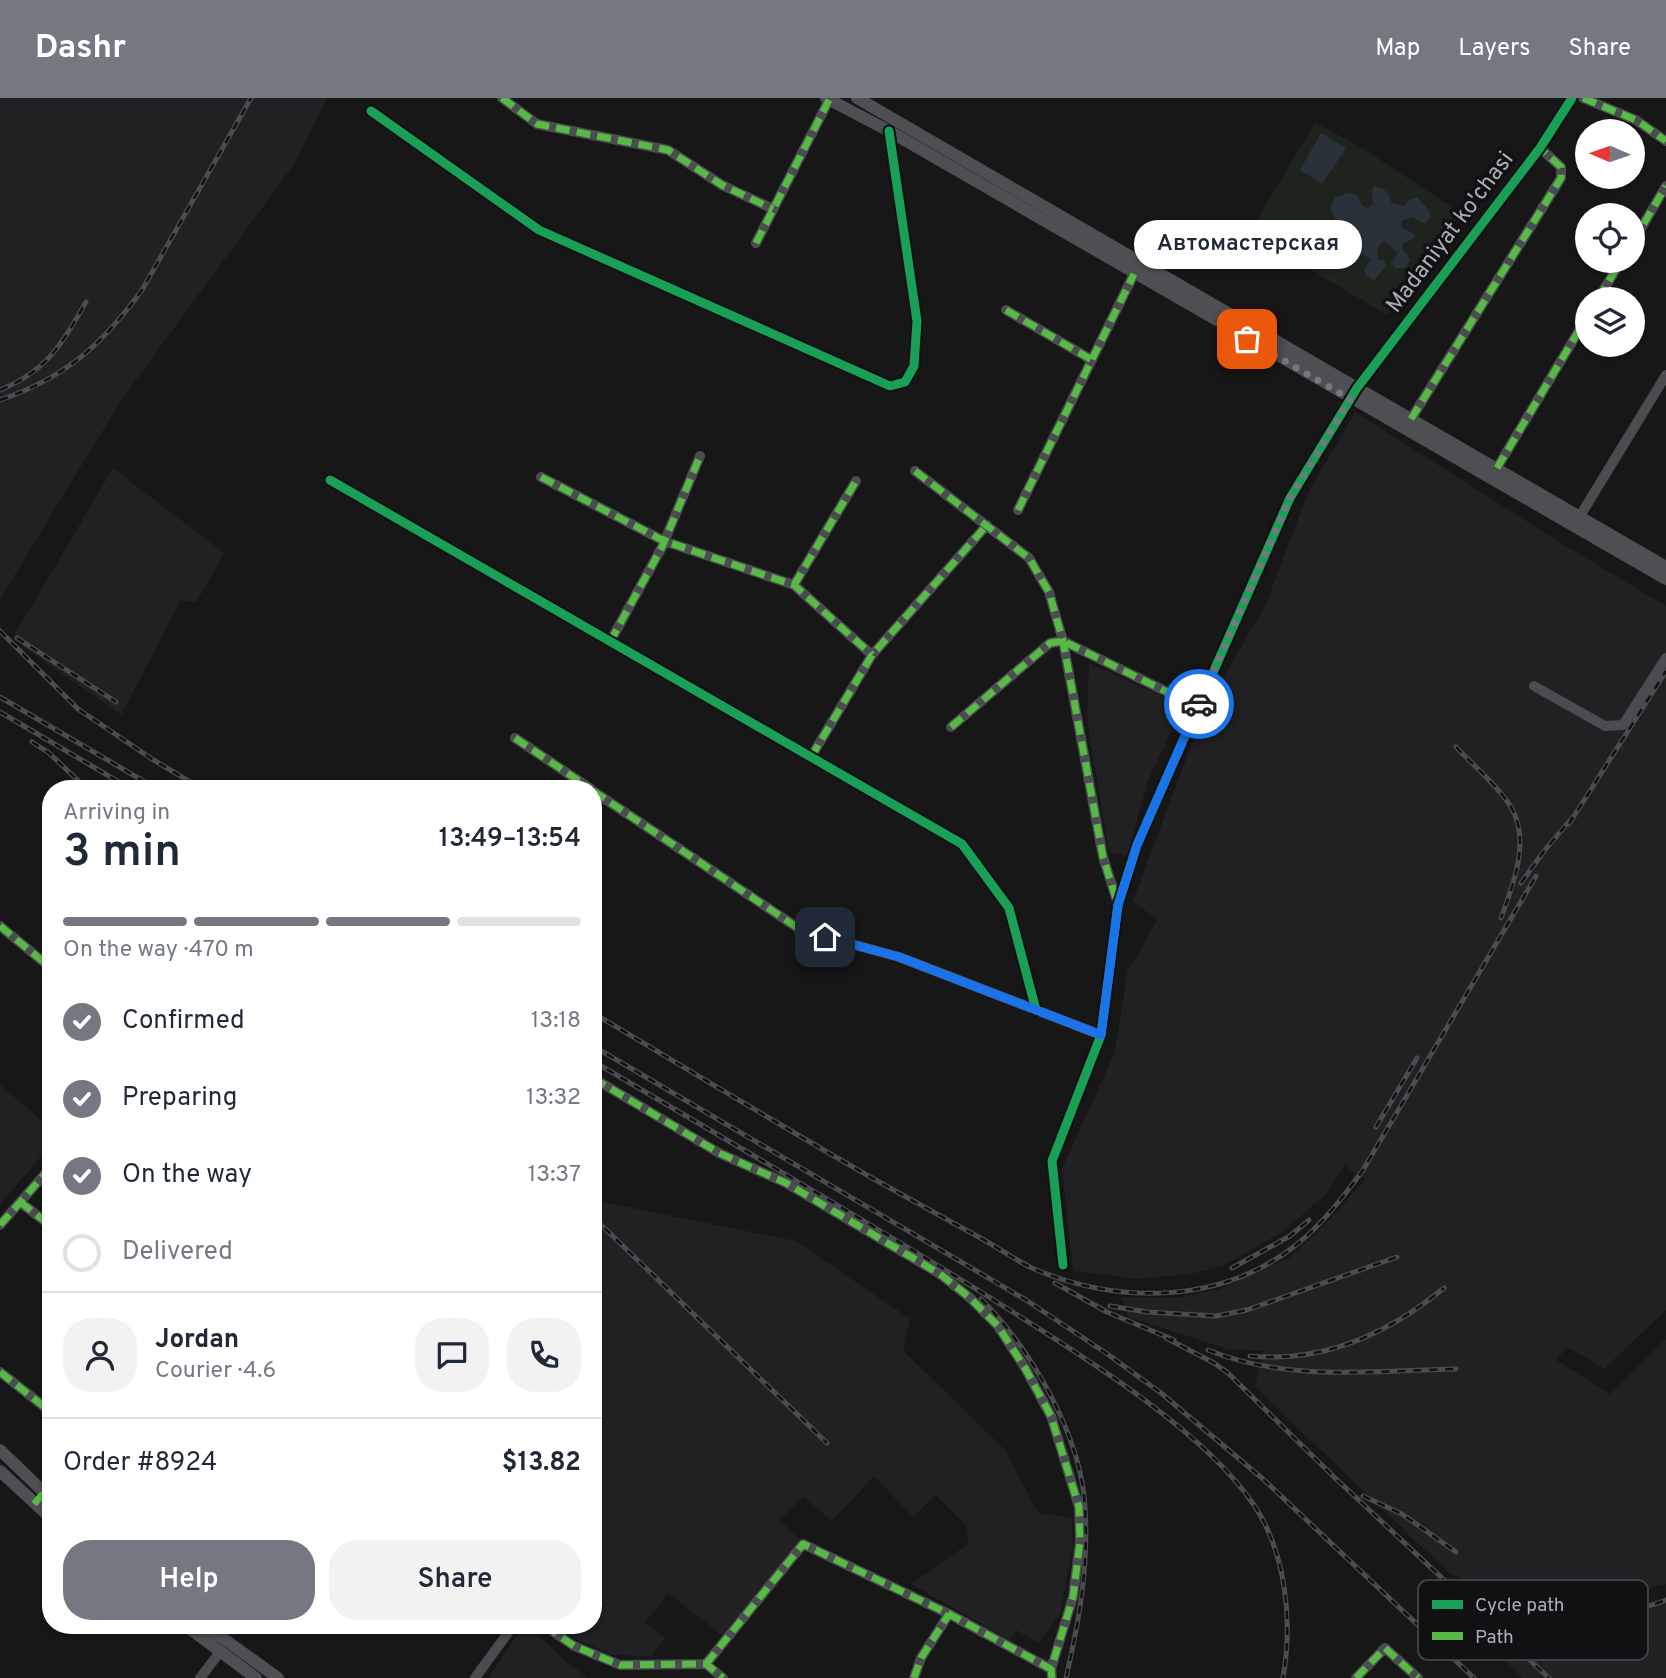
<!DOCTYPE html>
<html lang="en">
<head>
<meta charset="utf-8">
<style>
	body { margin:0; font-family:Overpass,sans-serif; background:#f2f2f3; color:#1f2937; height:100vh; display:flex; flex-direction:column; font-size:26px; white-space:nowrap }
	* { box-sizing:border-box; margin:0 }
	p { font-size:23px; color:#747a83 }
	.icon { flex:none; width:38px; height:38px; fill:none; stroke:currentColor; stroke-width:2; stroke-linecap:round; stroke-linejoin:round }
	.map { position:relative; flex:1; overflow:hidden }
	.details { position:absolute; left:42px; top:682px; width:560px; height:854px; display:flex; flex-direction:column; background:#fff; border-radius:28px; box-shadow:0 2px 5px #0004 }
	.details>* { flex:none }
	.needle { width:46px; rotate:272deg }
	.controls { position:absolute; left:1575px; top:21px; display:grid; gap:14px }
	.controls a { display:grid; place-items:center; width:70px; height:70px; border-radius:50%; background:#fff; box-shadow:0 2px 5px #0004; font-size:35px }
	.pin { position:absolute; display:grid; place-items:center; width:60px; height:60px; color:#fff; margin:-30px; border-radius:14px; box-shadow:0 4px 10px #0006 }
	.courier { position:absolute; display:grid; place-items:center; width:70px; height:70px; margin:-35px; border:5px solid #1a73e8; border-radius:50%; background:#fff; color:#222; box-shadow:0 2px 9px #0007 }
	.bubble { position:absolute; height:49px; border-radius:24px; background:#fff; box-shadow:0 2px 5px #0004; font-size:23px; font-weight:600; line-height:49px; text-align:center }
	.head em { font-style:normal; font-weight:600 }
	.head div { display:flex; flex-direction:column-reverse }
	.head { display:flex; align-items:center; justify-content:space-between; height:119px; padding:0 21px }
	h1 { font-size:46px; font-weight:600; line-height:52px }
	.bar { display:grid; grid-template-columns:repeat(4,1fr); gap:10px 7px; align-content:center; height:84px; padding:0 21px }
	.bar i { height:9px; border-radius:5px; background:#e0e1e3 }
	.bar .current { background:#757880 }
	.bar p { grid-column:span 4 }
	.line { display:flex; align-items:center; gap:18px; padding:0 21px; border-top:2px solid #e0e1e3 }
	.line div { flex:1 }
	.round { display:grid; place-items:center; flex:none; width:74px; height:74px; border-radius:28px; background:#f2f2f3 }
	ol { padding:0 21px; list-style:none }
	li { display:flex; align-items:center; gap:21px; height:77px }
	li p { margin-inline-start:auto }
	li .icon { padding:7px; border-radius:50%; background:#757880; color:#fff; stroke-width:4 }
	li:last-child { color:#747a83 }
	li i { width:38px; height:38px; border:4px solid #e0e1e3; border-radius:50% }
	.action { display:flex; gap:14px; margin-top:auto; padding:14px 21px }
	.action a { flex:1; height:80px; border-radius:28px; background:#757880; color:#fff; font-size:28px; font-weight:600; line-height:80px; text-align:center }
	.action a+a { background:#f2f2f3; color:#1f2937 }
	header { display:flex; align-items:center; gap:42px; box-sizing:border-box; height:98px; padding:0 35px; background:#757880; color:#fff }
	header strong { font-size:33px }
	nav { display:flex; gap:38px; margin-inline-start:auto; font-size:24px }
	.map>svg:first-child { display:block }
	.built { fill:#212123 }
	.green { fill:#1d241e }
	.water { fill:#2a3239 }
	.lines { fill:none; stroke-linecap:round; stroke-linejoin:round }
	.minor { stroke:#4b4c50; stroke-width:10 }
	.major { stroke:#4d4f52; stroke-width:12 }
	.rail-casing { stroke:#4b4c4f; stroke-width:5 }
	.rail { stroke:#111113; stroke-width:2.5; stroke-dasharray:8; stroke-linecap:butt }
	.quiet { stroke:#58b947; stroke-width:7; stroke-dasharray:14 7; stroke-linecap:butt }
	.cycleway-casing { stroke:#111113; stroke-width:13 }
	.cycleway { stroke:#1a9f57; stroke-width:9 }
	.done { stroke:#757880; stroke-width:7; stroke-dasharray:0 12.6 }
	.route { stroke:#1a73e8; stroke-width:9 }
	.labels { text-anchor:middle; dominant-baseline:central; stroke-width:7; stroke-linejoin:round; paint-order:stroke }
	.street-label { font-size:23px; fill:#a8adb8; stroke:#111113 }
	.key { fill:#111113; stroke:#3e4045; stroke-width:2 }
	.key-label { font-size:19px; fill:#a8adb8 }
</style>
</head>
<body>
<header>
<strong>Dashr</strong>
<nav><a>Map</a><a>Layers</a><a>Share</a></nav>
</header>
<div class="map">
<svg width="1666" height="1580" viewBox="0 0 1666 1580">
	<rect width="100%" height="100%" fill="#171717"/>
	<!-- built -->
	<path class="built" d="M0,0H327L295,65L122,301L0,501Z
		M1355,314L1564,447L1666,508V1212L1604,1271L1567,1249L1556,1262L1610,1296L1666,1241V1486L1623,1497L1566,1504L1523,1502L1450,1476L1255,1289L1263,1253L1228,1251L1128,1219L1121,1199L1177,1200L1220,1191L1289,1160L1330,1121L1365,1082L1344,1067L1326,1096L1284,1133L1223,1168L1190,1176L1137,1181L1073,1173L1062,1071L1115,954L1127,875L1157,822L1133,803L1204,613L1266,506L1308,395Z
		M113,370L224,455L196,505L181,502L121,617L22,548L24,543L15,536Z
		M1089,565L1184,608L1148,682L1127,758L1109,755L1087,622Z
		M0,987L51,1030V1047L0,1106Z
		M593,1102L796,1143L910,1221L903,1252L1006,1353L1038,1415L1072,1420L1073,1449L1060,1517L1038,1545L1016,1532L1010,1542L911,1486L968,1446L967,1428L936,1397L913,1419L874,1378L832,1423L803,1399L780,1422L800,1442L722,1537L668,1495L645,1525L665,1540L651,1558L613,1557L562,1535L553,1528H593Z
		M1666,1503V1580H1522L1476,1535L1504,1509L1548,1524L1638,1515Z
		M523,1528H528L570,1567L588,1580H488Z"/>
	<!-- green -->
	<path class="green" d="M1315,25L1359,48L1461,115L1387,217L1249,135Z"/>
	<!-- water -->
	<path class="water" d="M1321,35L1346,50L1322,86L1300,72Z
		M1374,88L1382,90L1389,96L1391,104L1404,108L1408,103L1417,99L1430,114V120L1425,126L1412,119L1401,123V129L1415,136L1414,140L1403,146L1402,150L1410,161L1405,170H1395L1391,165L1398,155L1384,143L1378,148L1377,159L1379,162H1384L1386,169L1374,182L1365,176L1364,171L1372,161L1361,156L1359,151C1342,152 1329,149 1328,130L1335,125V120L1330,111L1335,99L1350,95L1358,98L1362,107L1368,110L1373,106L1372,92Z"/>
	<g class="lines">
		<!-- minor -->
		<path class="minor" d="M502,0L537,26L668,52L722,87L773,111
			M1583,0L1636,22L1666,43
			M371,13L539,132L890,288L905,284L914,268L917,223L889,33
			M1633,144L1666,88
			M756,145L829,2
			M1598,201L1621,163
			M1006,212L1092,262
			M1411,321L1561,80V69L1540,50
			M1497,370L1587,219
			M915,373L1029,460L1049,494L1063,543L1103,759L1118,806
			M541,379L664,443L794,487L872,557
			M330,382L962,746L1009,810L1036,912
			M1018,412L1134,176
			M1580,418L1666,277
			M794,487L856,383
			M610,544L662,449L700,358
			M1534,588L1605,628L1623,627L1666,560
			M951,629L1050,545L1063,543L1198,609
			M515,640L591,691
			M811,659L872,557L987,427
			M593,693L801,832L899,859L1101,937
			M0,828L51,870
			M593,980L719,1055L786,1085L940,1176L969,1199L998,1228L1025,1270L1051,1318L1079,1409L1080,1444L1073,1499L1051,1571L1052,1580
			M20,1104L51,1128
			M0,1127L51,1069
			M1063,1167L1052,1063L1101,937L1118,807L1137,747L1290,400L1357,290L1540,50L1572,0
			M0,1274L51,1314
			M545,1528L574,1548L620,1567L706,1566L723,1580
			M706,1566L803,1446L949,1516L1051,1571
			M200,1580L220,1554
			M475,1580L513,1528
			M914,1580L921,1560L949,1516
			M1356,1580L1385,1550L1418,1580"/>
		<!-- major -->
		<path class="major" d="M826,0L889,33L1666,481
			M857,0L1666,469
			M0,1352L51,1401
			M0,1373L51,1420
			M186,1528L256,1580
			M206,1528L278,1580"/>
		<defs>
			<path id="rail" d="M0,292C47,273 62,246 86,204
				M0,302C65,280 102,247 142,192L251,0
				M0,533L78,611L152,661L202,691
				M17,540L116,604
				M0,599L157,691
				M0,614L131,691
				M32,644L49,655L87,691
				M1456,649C1474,668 1497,687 1511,709C1531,743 1513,787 1501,820
				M1569,726L1666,573
				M1521,785L1544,753L1573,719
				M593,915C689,972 784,1030 881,1085C915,1104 950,1123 984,1142C1000,1151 1017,1163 1034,1171C1120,1207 1221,1206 1296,1147C1323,1126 1343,1099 1363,1072L1536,778
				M593,948L1026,1202L1106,1255L1161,1295L1263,1381L1474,1580
				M593,963C734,1047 877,1128 1016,1216C1089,1262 1206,1335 1254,1407C1286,1455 1293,1523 1283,1580
				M1376,1029L1417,960
				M593,1119L827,1345
				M1232,1170L1290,1138L1309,1122
				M1055,1185L1107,1214L1174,1242
				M981,1201C1031,1251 1081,1337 1085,1409C1089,1467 1079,1524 1066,1580
				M1110,1208L1147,1214L1216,1218L1247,1212L1397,1159
				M1166,1240L1214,1265L1228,1275L1334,1379L1549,1580
				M1208,1252C1287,1284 1372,1273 1456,1271
				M1250,1258C1324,1265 1388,1236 1444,1190
				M1363,1398L1402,1416L1456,1454
				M1454,1483C1521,1518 1595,1529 1666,1502"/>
		</defs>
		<!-- rail casing -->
		<use href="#rail" class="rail-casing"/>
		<!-- rail -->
		<use href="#rail" class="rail"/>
		<!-- quiet -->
		<path class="quiet" d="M502,0L537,26L668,52L722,87L773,111
			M1583,0L1636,22L1666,43
			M1633,144L1666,88
			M756,145L829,2
			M1598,201L1621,163
			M1006,212L1092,262
			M1411,321L1561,80V69L1540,50
			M1497,370L1587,219
			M915,373L1029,460L1049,494L1063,543L1103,759L1117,804
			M541,379L664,443L794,487L872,557
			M1018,412L1134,176
			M794,487L856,383
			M610,544L662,449L700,358
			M951,629L1050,545L1063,543L1198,609
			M515,640L591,691
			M811,659L872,557L987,427
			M593,693L801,832L899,859L1101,937
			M0,828L51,870
			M593,980L719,1055L786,1085L940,1176L969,1199L998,1228L1025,1270L1051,1318L1079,1409L1080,1444L1073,1499L1051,1571L1052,1580
			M20,1104L51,1128
			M0,1127L51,1069
			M0,1274L51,1314
			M34,1406L51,1387
			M545,1528L574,1548L620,1567L706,1566L723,1580
			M706,1566L803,1446L949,1516L1051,1571
			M914,1580L921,1560L949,1516
			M1356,1580L1385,1550L1418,1580"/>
		<defs>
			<path id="cycleway" d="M371,13L539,132L890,288L905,284L914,268L917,223L889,33
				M330,382L962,746L1009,810L1036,912
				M1063,1167L1052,1063L1101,937L1118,807L1137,747L1290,400L1357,290L1540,50L1572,0"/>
		</defs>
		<!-- cycleway casing -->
		<use href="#cycleway" class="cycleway-casing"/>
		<!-- cycleway -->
		<use href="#cycleway" class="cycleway"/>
	</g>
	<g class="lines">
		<!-- done -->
		<path class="done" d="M1199,606L1290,400L1350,301L1247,241"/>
		<!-- route -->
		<path class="route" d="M825,839L899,859L1101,937L1118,807L1137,747L1199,606"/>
	</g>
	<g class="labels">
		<!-- street labels -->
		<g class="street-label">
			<text transform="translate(1451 135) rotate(-53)">Madaniyat ko'chasi</text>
		</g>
	</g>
	<!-- legend -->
	<rect x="1418" y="1482" width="230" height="80" rx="10" class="key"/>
	<rect x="1432" y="1502" width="31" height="9" fill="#1a9f57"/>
	<rect x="1432" y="1534" width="31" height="8" fill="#58b947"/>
	<g class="key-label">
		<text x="1475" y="1513">Cycle path</text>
		<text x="1475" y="1545">Path</text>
	</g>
</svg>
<div class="controls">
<a><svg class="needle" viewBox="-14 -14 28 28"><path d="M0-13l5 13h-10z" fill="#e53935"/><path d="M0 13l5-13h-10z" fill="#747a83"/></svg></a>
<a><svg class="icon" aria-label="locate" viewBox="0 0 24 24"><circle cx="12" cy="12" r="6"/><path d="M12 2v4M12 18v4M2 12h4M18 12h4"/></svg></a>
<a><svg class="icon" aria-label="layers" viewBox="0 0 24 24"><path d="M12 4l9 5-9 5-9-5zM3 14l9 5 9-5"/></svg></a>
</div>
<div class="pin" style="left:1247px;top:241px;background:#ea580c"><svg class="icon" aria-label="bag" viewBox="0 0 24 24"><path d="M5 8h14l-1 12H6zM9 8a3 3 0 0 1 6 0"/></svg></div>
<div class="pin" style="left:825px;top:839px;background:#1f2937"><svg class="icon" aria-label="home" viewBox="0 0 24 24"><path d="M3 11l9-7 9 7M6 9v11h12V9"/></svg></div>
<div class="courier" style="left:1199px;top:606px"><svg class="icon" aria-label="car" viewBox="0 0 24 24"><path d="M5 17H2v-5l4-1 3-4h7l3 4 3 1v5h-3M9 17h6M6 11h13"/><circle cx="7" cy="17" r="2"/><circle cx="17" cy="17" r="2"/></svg></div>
<div class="bubble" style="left:1134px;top:122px;width:228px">Автомастерская</div>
<section class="details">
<div class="head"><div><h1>3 min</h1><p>Arriving in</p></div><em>13:49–13:54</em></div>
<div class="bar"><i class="current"></i><i class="current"></i><i class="current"></i><i></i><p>On the way · 470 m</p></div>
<ol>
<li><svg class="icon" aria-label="check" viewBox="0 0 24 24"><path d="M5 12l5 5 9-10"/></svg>Confirmed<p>13:18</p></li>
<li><svg class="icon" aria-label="check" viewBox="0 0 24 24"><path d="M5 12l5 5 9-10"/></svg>Preparing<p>13:32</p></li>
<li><svg class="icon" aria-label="check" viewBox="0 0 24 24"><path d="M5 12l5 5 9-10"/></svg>On the way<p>13:37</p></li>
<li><i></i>Delivered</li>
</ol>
<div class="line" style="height:126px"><a class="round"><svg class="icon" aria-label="person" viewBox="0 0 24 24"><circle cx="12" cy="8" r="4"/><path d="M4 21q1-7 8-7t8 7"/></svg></a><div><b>Jordan</b><p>Courier · 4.6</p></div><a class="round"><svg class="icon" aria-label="chat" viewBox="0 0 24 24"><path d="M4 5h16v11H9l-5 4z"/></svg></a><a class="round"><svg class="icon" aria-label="phone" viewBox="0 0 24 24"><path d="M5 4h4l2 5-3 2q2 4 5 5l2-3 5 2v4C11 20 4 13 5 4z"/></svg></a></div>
<div class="line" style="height:91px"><div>Order #8924</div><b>$13.82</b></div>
<div class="action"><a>Help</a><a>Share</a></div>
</section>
</div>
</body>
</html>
